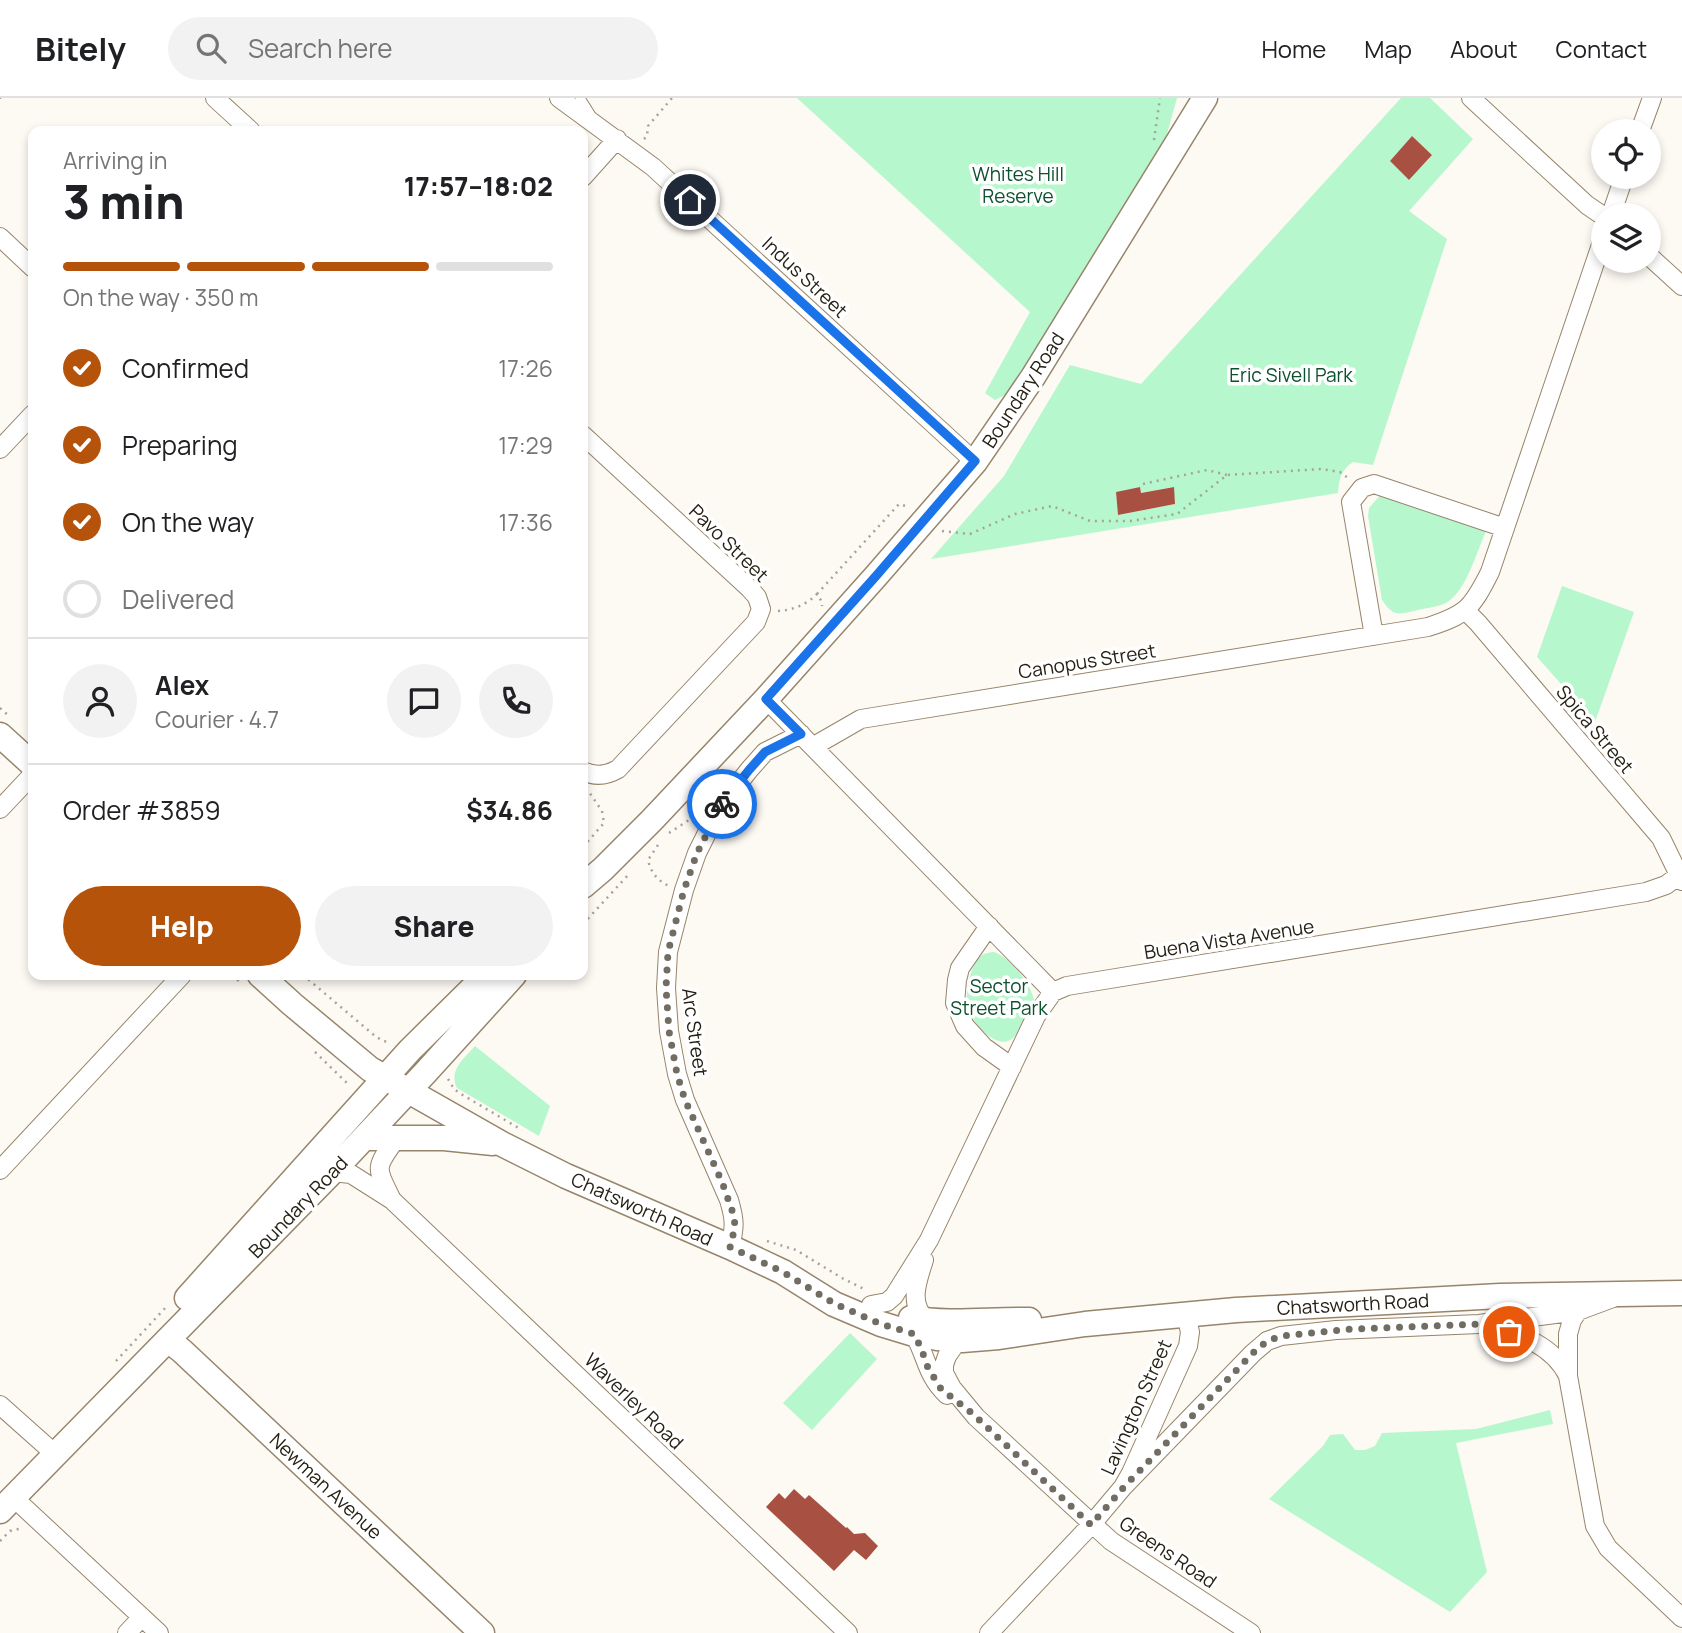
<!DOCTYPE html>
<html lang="en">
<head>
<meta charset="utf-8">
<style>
	body { margin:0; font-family:Manrope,sans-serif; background:#f2f2f2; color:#202124; height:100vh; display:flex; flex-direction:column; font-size:26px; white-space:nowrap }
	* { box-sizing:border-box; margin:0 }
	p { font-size:23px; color:#757577 }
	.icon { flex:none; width:38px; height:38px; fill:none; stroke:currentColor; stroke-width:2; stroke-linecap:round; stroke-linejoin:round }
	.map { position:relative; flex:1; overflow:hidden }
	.drawer { position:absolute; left:28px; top:28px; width:560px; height:854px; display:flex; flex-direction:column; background:#fff; border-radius:14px; box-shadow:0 4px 10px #0003 }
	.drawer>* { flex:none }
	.buttons { position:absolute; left:1591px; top:21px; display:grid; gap:14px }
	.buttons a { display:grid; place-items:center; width:70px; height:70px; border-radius:50%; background:#fff; box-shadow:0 4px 10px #0003; font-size:35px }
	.pin { position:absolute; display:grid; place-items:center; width:60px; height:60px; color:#fff; margin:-30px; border:4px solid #fff; border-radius:50%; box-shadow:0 2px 7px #0007 }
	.courier { position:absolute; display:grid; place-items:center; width:70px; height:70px; margin:-35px; border:5px solid #1a73e8; border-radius:50%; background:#fff; color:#222; box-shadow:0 2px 9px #0007 }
	.summary em { font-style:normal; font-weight:800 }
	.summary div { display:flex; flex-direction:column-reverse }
	.summary { display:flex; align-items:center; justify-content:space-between; height:119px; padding:0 35px }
	h1 { font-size:46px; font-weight:800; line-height:52px }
	.bar { display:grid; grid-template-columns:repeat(4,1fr); gap:10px 7px; align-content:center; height:84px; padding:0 35px }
	.bar i { height:9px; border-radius:5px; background:#e0e0e0 }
	.bar .current { background:#b45309 }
	.bar p { grid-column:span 4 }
	.line { display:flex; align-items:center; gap:18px; padding:0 35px; border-top:2px solid #e0e0e0 }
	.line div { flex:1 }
	.round { display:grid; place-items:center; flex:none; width:74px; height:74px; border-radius:37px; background:#f2f2f2 }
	ol { padding:0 35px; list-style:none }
	li { display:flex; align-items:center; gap:21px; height:77px }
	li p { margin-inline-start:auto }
	li .icon { padding:7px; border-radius:50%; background:#b45309; color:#fff; stroke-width:4 }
	li:last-child { color:#757577 }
	li i { width:38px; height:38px; border:4px solid #e0e0e0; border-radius:50% }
	.action { display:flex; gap:14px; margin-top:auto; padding:14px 35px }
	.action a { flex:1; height:80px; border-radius:42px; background:#b45309; color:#fff; font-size:28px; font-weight:800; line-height:80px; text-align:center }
	.action a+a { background:#f2f2f2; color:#202124 }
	header { display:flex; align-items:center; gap:42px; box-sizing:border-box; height:98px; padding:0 35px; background:#fff; border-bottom:2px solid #e0e0e0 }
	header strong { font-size:33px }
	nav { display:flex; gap:38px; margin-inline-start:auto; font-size:24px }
	.search { width:490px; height:63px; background:#f2f2f2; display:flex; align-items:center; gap:18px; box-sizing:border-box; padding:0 24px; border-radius:38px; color:#757577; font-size:26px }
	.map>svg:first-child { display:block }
	.green { fill:#b7f7cd; fill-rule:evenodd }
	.building { fill:#a85042 }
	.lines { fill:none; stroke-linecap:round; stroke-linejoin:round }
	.lane-casing { stroke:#96856a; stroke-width:11 }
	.street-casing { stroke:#96856a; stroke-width:20 }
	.secondary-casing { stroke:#96856a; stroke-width:27 }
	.path { stroke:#a7a29a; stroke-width:2.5; stroke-dasharray:2 5; stroke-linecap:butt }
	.lane { stroke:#fff; stroke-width:9 }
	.street { stroke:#fff; stroke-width:18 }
	.secondary { stroke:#fff; stroke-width:24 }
	.done { stroke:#726d63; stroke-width:7; stroke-dasharray:0 12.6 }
	.route { stroke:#1a73e8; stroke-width:9 }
	.labels { text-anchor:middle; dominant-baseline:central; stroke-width:7; stroke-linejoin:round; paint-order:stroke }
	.park-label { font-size:19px; fill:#0c512e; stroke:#fff }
	.street-label { font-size:19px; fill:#272115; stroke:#fff }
</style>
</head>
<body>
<header>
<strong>Bitely</strong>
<div class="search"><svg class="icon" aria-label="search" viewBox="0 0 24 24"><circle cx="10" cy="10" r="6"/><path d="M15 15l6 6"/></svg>Search here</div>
<nav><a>Home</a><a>Map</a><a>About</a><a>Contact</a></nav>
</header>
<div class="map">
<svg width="1682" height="1535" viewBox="0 0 1682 1535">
	<rect width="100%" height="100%" fill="#fdf9f3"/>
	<!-- green -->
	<path class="green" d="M797,0H1177L1165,43L1007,296L995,302L985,295L1030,214Z
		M1401,0H1430L1473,41L1409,113L1447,141L1373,367L1353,364C1341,372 1339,381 1338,395L931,461L1004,378L1070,267L1141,286ZM1412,38L1432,57L1409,82L1390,63ZM1140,389L1141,395L1173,389L1175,406L1118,417L1116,394Z
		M1382,395L1486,433C1477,453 1466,494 1446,505C1438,509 1424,510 1414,513C1397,517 1393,518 1382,502L1368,418L1369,410Z
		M1562,488L1634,514L1595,624L1537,559Z
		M994,854C1010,859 1031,886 1034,902C1025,912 1022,931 1013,940C997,954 973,925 968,911C964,898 970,863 984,856C986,855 992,854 994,854Z
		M475,948L550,1008L539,1038L457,990C448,972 464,961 475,948Z
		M850,1235L877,1261L812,1332L783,1305Z
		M1550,1312L1553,1326L1456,1345L1487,1474L1450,1514L1269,1401L1323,1348L1330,1337L1343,1336L1355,1352H1365L1375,1348L1382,1335L1476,1331Z"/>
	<!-- building -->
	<path class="building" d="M1412,38L1432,57L1409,82L1390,63Z
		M1140,389L1141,395L1174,389L1175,406L1118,417L1116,394Z
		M794,1391L805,1401L809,1397L846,1430L847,1429L854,1436L865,1435L878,1448L866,1462L854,1452L834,1473L766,1409L779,1395L785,1401Z"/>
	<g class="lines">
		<defs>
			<path id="lane" d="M580,0L590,16"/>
			<path id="street" d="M215,0L251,33
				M559,0L653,69L975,364
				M1471,0L1587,107L1603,118
				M1640,33L1652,0
				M583,79L617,41
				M1611,117L1624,79
				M0,139L33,170
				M1648,157L1682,188
				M583,337L750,491L757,499L761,511L756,524L618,671C606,678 595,679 583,673
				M0,351L33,316
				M1466,513L1478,525L1661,740L1682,783
				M1374,538L1351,404L1362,390L1374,386L1505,430
				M766,601L1053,894
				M814,648L861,621L1428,529C1466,517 1472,510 1490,474L1603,141
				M0,711L33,676
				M989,828L960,870L957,882L955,905L965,928L984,949L1012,969
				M0,1072L182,877
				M332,1074L351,1076L392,1102L848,1535
				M392,1102C376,1069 374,1071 396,1041
				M730,1149C735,1129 735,1122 729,1102L685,1002L677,976L669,933L666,890L668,854L684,792L697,755L720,709L749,672L765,654L801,636
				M924,1162C917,1184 908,1206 927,1223
				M871,1207L887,1204L894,1198L929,1142L1036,918L1053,894L1067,888L1646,794L1666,787L1682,775
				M1578,1213L1572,1222L1568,1236V1278L1595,1428L1608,1450L1682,1520
				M1489,1227C1520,1236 1554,1248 1568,1278
				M914,1236C927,1259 926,1277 947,1297
				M962,1242L954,1248L947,1258L944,1267V1275L952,1290L976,1319L1111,1443L1251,1535
				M0,1307L55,1356
				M1123,1389L1253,1255L1267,1243L1281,1238L1336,1232L1479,1226L1578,1213L1613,1200
				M13,1399L159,1535
				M127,1535L142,1519
				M989,1535L1091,1427L1123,1389L1131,1375L1188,1248L1190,1234L1186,1217"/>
			<path id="secondary" d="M0,637L33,667
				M583,788L603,771L652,722L766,601L876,478L975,364L1033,279L1205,0
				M260,877L292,906L370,971L502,1046L566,1078L730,1149L783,1174L834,1206L881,1226L914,1236L937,1240L962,1242L999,1239L1085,1226L1236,1212L1500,1198L1682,1195
				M365,1040H444L493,1045
				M187,1200L410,952L486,877
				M911,1220C950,1227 990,1221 1029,1222
				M168,1242L182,1253L482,1535
				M0,1413L332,1074L426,974L514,877"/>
		</defs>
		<!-- lane casing -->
		<use href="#lane" class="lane-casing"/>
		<!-- street casing -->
		<use href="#street" class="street-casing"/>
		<!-- secondary casing -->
		<use href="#secondary" class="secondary-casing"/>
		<!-- path -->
		<path class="path" d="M0,1V0
			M644,41L647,38L648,28L672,0
			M1154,42L1160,0
			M1143,386L1207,372L1227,377
			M942,433L970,436L1015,416L1052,408L1090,423H1130L1177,416L1227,377L1321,371L1340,374L1348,380
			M817,496L899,406L909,409
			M778,513C793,512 806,507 817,496L822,504V508
			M0,610L9,618
			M669,735L692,720L697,714
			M658,747L648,762C651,775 658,783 669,788
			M583,749L604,725L602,713L589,694
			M583,826L630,775
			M232,877L241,885
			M303,877L375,938L383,943L391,944
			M315,954L350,988
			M448,981L454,991L461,996L522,1032
			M767,1143L796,1152L842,1180L864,1191
			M116,1263L168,1207
			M0,1443L10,1433L23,1430"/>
		<!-- lane -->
		<use href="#lane" class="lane"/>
		<!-- street -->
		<use href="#street" class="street"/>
		<!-- secondary -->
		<use href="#secondary" class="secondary"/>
	</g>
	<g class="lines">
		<!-- done -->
		<path class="done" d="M722,706L697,755L684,792L668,854L666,890L669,933L677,976L685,1002L722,1084L734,1118L735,1129L730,1149L783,1174L835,1206L881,1226L914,1236L921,1250L928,1270L941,1291L973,1316L1091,1427L1124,1389L1253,1255L1267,1243L1281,1238L1353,1231L1479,1226L1490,1227L1509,1234"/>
		<!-- route -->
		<path class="route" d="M690,102L975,363L876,478L766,601L801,636L765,654L749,672L722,706"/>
	</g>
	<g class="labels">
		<!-- park labels -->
		<g class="park-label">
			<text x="1018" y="76">Whites Hill<tspan x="1018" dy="22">Reserve</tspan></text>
			<text x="1291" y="277">Eric Sivell Park</text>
			<text x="999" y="888">Sector<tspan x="999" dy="22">Street Park</tspan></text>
		</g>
		<!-- street labels -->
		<g class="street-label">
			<text transform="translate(805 179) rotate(43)">Indus Street</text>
			<text transform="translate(1023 292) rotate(-57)">Boundary Road</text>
			<text transform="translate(729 445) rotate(44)">Pavo Street</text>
			<text transform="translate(1087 563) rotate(-9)">Canopus Street</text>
			<text transform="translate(1595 631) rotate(50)">Spica Street</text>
			<text transform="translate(1229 841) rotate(-9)">Buena Vista Avenue</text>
			<text transform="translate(695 934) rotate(82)">Arc Street</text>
			<text transform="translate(298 1109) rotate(-46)">Boundary Road</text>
			<text transform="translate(642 1111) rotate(24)">Chatsworth Road</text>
			<text transform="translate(1353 1206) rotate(-3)">Chatsworth Road</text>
			<text transform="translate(634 1303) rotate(44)">Waverley Road</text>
			<text transform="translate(1136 1309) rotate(-66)">Lavington Street</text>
			<text transform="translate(326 1388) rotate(43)">Newman Avenue</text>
			<text transform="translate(1168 1454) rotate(34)">Greens Road</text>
		</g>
	</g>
</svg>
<div class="buttons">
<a><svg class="icon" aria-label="locate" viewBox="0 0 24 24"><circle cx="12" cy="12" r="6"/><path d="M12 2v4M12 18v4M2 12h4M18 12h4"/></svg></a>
<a><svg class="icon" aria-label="layers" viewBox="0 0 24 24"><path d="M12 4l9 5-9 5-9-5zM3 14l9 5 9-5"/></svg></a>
</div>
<div class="pin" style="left:1509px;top:1234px;background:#ea580c"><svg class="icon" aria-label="bag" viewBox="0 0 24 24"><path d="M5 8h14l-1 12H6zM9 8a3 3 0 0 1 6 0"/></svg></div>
<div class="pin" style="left:690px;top:102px;background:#1f2937"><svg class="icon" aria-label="home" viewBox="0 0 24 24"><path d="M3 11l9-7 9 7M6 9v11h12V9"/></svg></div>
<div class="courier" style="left:722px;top:706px"><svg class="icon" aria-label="bike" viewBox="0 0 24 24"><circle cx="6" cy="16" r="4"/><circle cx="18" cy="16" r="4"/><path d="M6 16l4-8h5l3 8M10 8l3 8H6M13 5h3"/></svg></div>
<section class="drawer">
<div class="summary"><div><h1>3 min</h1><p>Arriving in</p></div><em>17:57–18:02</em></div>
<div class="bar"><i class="current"></i><i class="current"></i><i class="current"></i><i></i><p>On the way · 350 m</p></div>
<ol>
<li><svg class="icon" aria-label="check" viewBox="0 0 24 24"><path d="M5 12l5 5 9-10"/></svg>Confirmed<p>17:26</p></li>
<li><svg class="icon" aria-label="check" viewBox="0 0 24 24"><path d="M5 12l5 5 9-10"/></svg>Preparing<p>17:29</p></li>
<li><svg class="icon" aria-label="check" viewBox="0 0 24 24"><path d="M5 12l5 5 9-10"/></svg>On the way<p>17:36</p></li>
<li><i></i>Delivered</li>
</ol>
<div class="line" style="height:126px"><a class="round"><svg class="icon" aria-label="person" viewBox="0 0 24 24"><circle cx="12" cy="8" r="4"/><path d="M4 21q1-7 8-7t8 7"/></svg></a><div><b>Alex</b><p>Courier · 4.7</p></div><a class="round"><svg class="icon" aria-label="chat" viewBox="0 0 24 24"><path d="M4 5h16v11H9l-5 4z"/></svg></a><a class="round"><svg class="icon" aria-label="phone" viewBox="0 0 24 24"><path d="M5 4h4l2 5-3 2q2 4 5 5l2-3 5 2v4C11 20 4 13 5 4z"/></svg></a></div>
<div class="line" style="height:91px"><div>Order #3859</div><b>$34.86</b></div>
<div class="action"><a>Help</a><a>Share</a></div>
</section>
</div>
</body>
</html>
